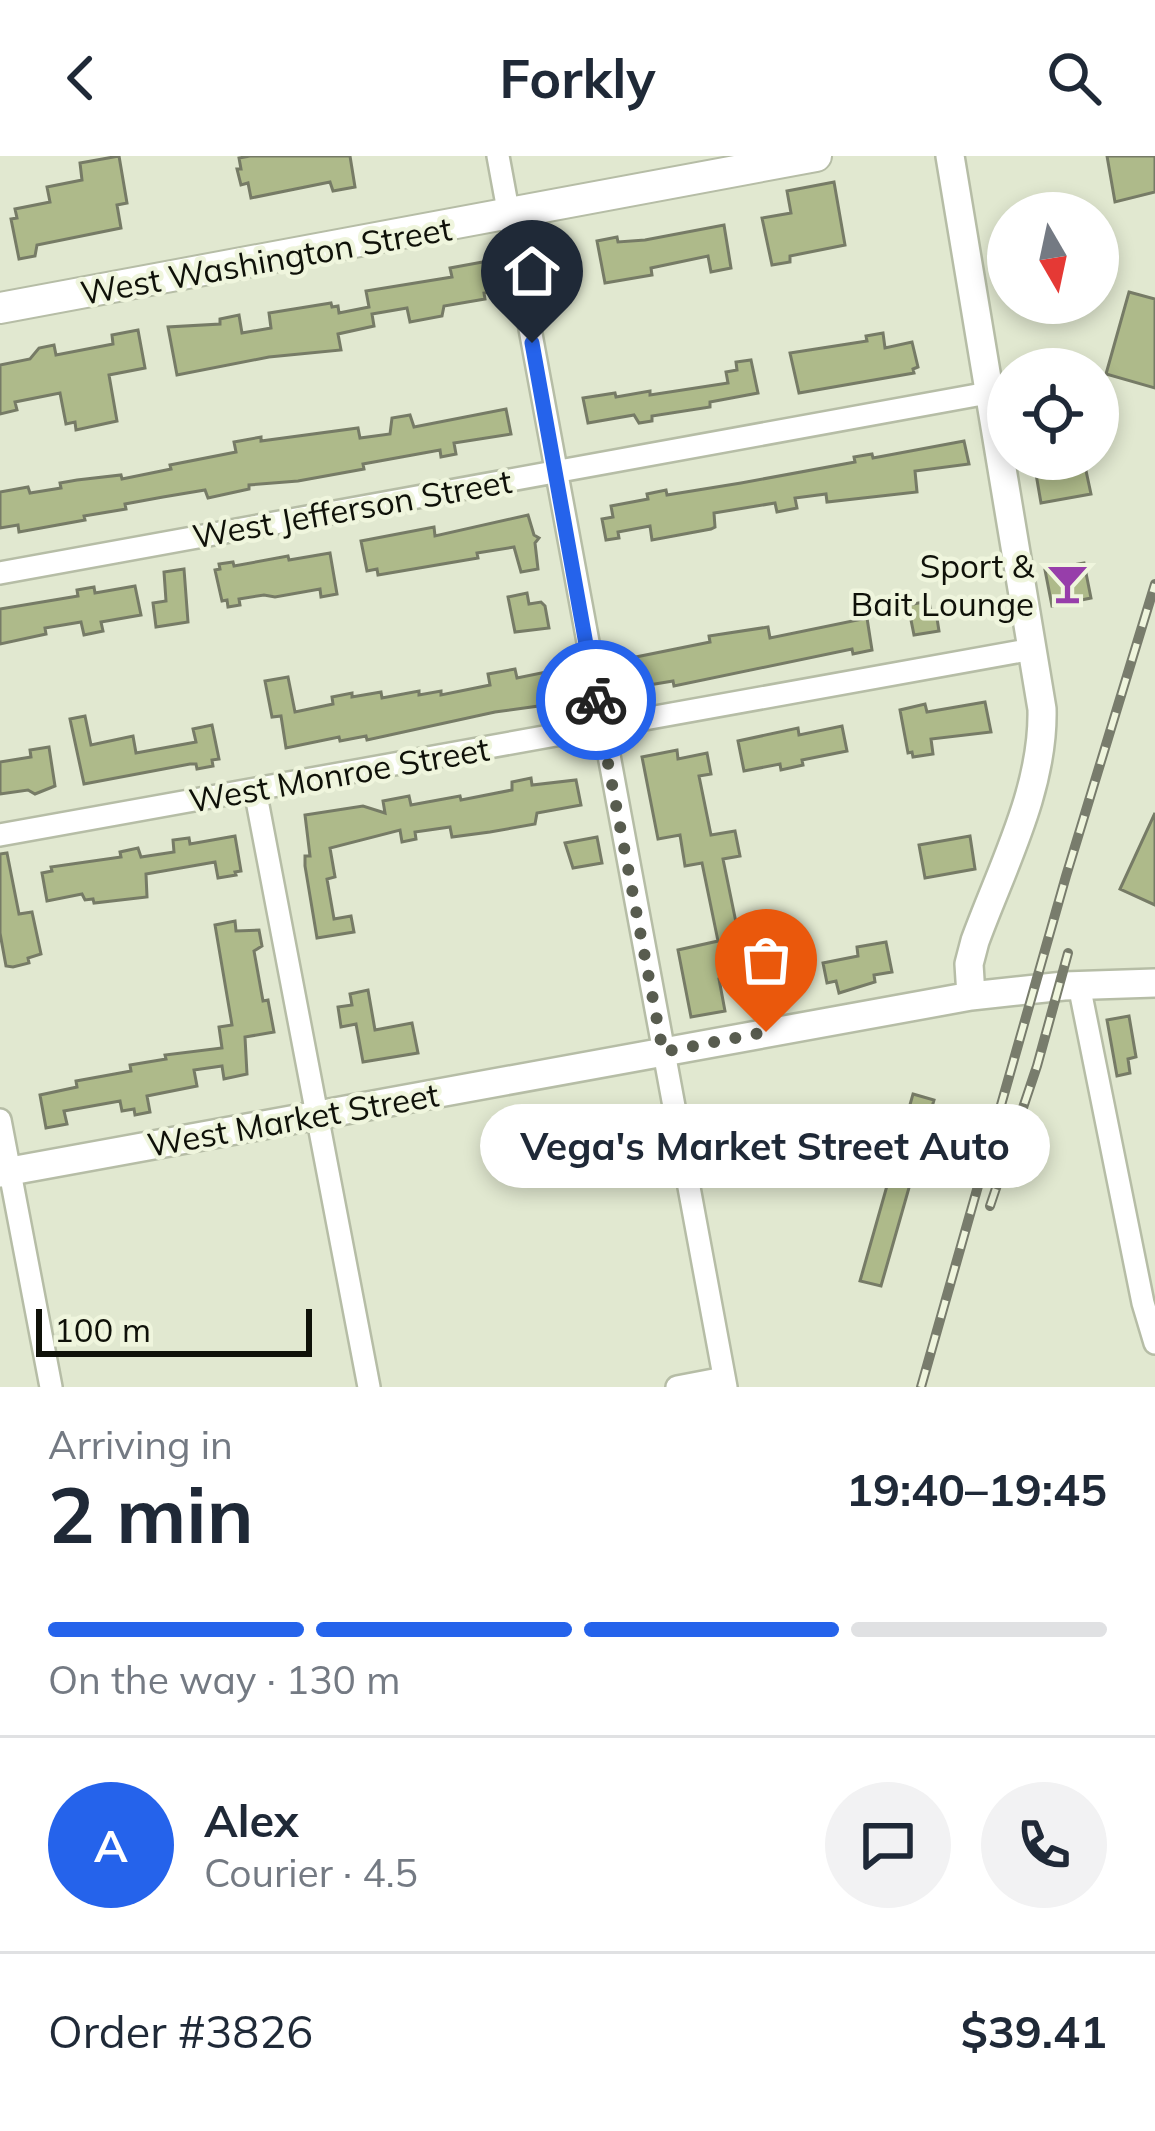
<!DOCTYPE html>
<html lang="en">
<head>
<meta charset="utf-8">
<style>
	body { margin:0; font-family:Mulish,sans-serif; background:#f2f2f3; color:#1f2937; height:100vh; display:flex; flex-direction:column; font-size:45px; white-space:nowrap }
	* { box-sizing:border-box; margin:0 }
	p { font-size:39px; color:#747a83 }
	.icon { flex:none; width:66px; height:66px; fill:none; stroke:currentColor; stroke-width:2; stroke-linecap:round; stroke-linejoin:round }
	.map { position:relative; height:1231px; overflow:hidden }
	.sheet { display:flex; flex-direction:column; background:#fff; flex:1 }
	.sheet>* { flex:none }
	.needle { width:78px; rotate:171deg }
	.tools { position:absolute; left:987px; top:36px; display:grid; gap:24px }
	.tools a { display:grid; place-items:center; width:132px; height:132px; border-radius:50%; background:#fff; box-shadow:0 6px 18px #0003; font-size:60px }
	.scale { position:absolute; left:36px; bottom:30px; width:276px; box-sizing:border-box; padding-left:12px; border:6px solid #0f1109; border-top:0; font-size:33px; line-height:42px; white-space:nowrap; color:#0f1109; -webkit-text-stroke:9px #eff5dd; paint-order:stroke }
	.pin { position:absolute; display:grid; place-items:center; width:102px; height:102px; color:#fff; margin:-123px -51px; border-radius:50% 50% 50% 0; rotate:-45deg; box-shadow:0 0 12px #0007 }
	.pin .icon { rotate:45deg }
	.courier { position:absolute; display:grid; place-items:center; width:120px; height:120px; margin:-60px; border:9px solid #2563eb; border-radius:50%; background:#fff; color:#222; box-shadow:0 3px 15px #0007 }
	.bubble { position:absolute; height:84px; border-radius:42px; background:#fff; box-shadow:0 6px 18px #0003; font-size:39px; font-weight:700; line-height:84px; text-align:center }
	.overview em { font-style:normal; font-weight:700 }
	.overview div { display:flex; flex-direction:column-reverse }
	.overview { display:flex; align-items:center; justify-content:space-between; height:204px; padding:0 48px }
	h1 { font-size:78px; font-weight:700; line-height:90px }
	.bar { display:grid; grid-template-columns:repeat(4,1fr); gap:18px 12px; align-content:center; height:144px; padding:0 48px }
	.bar i { height:15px; border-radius:9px; background:#e0e1e3 }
	.bar .active { background:#2563eb }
	.bar p { grid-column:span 4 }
	.line { display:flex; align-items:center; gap:30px; padding:0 48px; border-top:3px solid #e0e1e3 }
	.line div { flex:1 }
	.round { display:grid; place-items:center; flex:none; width:126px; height:126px; border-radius:63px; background:#f2f2f3 }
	header { display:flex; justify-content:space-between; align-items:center; height:156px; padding:0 48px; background:#fff; font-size:54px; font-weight:700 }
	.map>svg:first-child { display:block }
	.building { fill:#aeba8a; stroke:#767b66; stroke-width:3 }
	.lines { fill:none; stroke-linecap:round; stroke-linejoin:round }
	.minor-casing { stroke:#b6bda6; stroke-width:26 }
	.tertiary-casing { stroke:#b6bda6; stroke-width:32 }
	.secondary-casing { stroke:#b6bda6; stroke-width:34 }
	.minor { stroke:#fff; stroke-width:21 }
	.tertiary { stroke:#fff; stroke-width:27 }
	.secondary { stroke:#fff; stroke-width:30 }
	.rail-casing { stroke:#787c6c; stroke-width:10 }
	.rail { stroke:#eff5dd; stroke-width:6; stroke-dasharray:18; stroke-linecap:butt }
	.done { stroke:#585c4f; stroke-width:12; stroke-dasharray:0 21.6 }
	.route { stroke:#2563eb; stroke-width:15 }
	.labels { text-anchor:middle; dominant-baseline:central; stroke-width:9; stroke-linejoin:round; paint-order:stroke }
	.street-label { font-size:33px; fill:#0f1109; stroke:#eff5dd }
	.poi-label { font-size:33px; fill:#0f1109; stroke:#eff5dd; text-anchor:end }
</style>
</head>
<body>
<header><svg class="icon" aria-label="back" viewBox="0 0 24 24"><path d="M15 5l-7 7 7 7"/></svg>Forkly<svg class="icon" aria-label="search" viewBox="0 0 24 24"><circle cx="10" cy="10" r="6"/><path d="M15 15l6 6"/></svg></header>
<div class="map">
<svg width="1155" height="1231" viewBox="0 0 1155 1231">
	<rect width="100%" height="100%" fill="#e1e8d0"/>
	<!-- building -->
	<path class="building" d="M119,0L127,47L117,49L121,72L37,89L35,100L19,103L11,63L17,62L15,53L50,46L47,31L82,24L80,7Z
		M250,0H350L355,31L333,35L330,26L251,42L248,27L241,29L237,13H241L239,2Z
		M1107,0H1155V36L1115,46Z
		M834,26L845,89L790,100V106L772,109L762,62L791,57L787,35Z
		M724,69L731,112L711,116L708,100L651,112L652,119L605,127L597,85L617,81L618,86L645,84Z
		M488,105L493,136L484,137L485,143L444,150L442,160L410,166L407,152L372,158L374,170L338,178L341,194L269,201L177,219L168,171L220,168V163L239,159L242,177L271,172L269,157L331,147L332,151L338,150L339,157L369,151L366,135L452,121L450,112Z
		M1129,136L1155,143V232L1106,218Z
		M138,174L145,212L109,219L117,265L76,274L75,266L66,268L60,237L15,246L17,254L0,258V209L30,203L39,192L54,189L56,199L113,188L112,179Z
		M883,177L885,192L912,186L918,211L913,213L914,217L799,237L790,197L867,185L866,180Z
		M751,204L758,237L710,246V251L652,260V265L639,267L634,259L588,267L583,242L615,237L616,241L650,235V239L728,227L726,216L737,214L736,206Z
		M506,253L511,278L454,287L456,298L441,301L440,294L363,308L364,313L298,325L249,329V333L208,342L205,334L163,341L125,348L126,353L84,360L85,364L19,376L18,369L0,372V336L28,331L30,337L61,332L60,327L77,324L121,319L122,323L171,313L170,309L236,296L234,286L261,281V285L358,272L360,282L390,278L392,262L410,259L414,271Z
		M964,285L969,308L915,315L917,336L827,346L826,338L795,342L797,352L777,356L775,347L714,357L715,371L711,373L652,384L650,370L618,376L619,382L606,384L602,363L613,361L611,350L648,343L647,338L666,334L667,339L741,327L855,306L854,301L872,298L873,302Z
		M1085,310L1091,338L1041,347L1036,318Z
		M528,359L534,379L539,382L535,387L538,413L521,416L514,391L477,397L478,402L378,419L377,413L367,415L361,385L434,371L435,380Z
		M330,397L337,438L321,441L320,433L275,441L264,439L239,443L240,449L228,451L227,444L222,445L215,414L220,413L219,408L233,406L234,410L288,400L289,404Z
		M1084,407L1091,442L1052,450L1045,414Z
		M184,413L188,466L156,471L153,447L166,445L164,416Z
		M135,430L141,459L101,466L103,475L84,479L81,466L45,472L46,478L0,488V453L78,440L77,434L94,431L95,437Z
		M527,437L529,448L541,446L545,450L549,472L515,476L508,441Z
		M929,445L931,457L936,456L939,475L914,479L908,449Z
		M867,462L872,494L853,498L852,493L674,530L673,525L631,532L626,503L710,486L709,480L768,471L770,482Z
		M515,513L517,522L556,514L565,549L541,556L539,550L495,556L367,584L366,580L340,585L339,581L286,592L281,560L272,561L265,525L288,521L295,556L333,548L332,541L352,537V541L381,536L382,542L419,535V539L441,535V539L490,529L488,518Z
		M985,546L991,576L931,583L933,598L913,601L912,596L908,597L900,554L925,548L927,556Z
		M85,560L91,589L133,580L136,597L196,586L193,573L212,569L219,603L212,604L213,610L197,613L196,608H190L84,628L70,563Z
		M842,570L847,595L802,604L803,609L781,614L780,608L744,615L738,585L798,572L799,579Z
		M49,591L55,630L35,638L28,634L0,638V606L31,601L30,594Z
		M677,594L678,603L707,597L711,618L699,620L711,679L735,675L740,700L723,703L739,781L786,771L793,809L719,823L725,855L691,861L678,794L718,785L702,707L685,710L680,679L658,683L642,601Z
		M531,622L532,629L576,624L581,649L537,657L535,668L490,676L452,681L450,671L415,676L416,683L402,686L400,674L330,692L335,721L327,723L334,763L351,760L354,776L317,782L305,710V700H310L305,659L363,650L385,657L383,645L409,640L411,649L460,640L461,644L512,634V626Z
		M1155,657V749L1120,733Z
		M235,680L241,715L235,716L236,719L218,722L215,706L146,718L147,741L94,747L93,743L85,744L82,738L47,745L42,717L52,715L51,711L121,701L120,696L138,692L141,701L174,696L173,684L189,682L190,688Z
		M970,680L975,713L925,722L919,689Z
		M597,681L602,707L573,712L565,687Z
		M7,697L19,758L32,756L41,798L28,802L29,807L13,811L6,810L0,777V698Z
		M235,765L236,775L259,774L262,790L254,795L263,845L268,844L274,876L245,881L247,918L224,923L222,910L194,914L197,930L147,940L150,956L135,959L134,953L122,955L120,945L64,955L67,968L46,972L40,939L77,931L76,925L131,915L130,909L166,903L165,899L222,892L219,871L232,869L215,769Z
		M886,786L892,816L874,819L875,826L839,837L836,825L827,827L823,807L858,800L857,791Z
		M368,834L375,874L412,867L418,897L363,906L356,868L341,871L338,851L352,849L350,838Z
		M1129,860L1136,901L1128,903L1130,917L1117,920L1107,864Z
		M913,938L934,944L881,1130L860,1125Z"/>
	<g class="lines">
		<defs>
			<path id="minor" d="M498,0L726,1231
				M0,417L988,237
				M255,634L369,1231
				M0,679L1033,493
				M1079,829L1143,1147L1155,1187
				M0,964L51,1231
				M677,1231L724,1222"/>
			<path id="tertiary" d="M950,0L1042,553C1044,633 1002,711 975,785L969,808L971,840
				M0,1017L971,840L1064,830L1155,827"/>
			<path id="secondary" d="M0,152L816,0"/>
		</defs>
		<!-- minor casing -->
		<use href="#minor" class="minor-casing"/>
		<!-- tertiary casing -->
		<use href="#tertiary" class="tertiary-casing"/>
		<!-- secondary casing -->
		<use href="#secondary" class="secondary-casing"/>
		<!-- minor -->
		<use href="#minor" class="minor"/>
		<!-- tertiary -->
		<use href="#tertiary" class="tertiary"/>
		<!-- secondary -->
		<use href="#secondary" class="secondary"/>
		<defs>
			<path id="rail" d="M990,1050L1037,910L1068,797
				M921,1231L1066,720L1155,428"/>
		</defs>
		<!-- rail casing -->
		<use href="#rail" class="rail-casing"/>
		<!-- rail -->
		<use href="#rail" class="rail"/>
	</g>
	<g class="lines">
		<!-- done -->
		<path class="done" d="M596,544L663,896L766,876"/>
		<!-- route -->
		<path class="route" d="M532,187L596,544"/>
	</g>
	<!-- icons -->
	<defs>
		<symbol id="bar-bare" viewBox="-9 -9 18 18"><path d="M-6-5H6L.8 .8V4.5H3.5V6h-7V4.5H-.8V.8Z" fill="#973eaa" stroke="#eff5dd" stroke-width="2.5" paint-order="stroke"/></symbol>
	</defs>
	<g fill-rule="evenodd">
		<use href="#bar-bare" x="1038" y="398" width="59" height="59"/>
	</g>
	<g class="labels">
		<!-- street labels -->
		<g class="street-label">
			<text transform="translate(266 104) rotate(-10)">West Washington Street</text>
			<text transform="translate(352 352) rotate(-10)">West Jefferson Street</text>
			<text transform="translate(339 618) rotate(-10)">West Monroe Street</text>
			<text transform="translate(293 963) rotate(-10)">West Market Street</text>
		</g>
		<!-- poi labels -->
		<g class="poi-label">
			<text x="1034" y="409">Sport &amp;<tspan x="1034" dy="38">Bait Lounge</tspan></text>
		</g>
	</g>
</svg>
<div class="tools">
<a><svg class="needle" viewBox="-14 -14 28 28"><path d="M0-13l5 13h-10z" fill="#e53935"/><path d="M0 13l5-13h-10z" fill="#747a83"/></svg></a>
<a><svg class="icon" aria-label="locate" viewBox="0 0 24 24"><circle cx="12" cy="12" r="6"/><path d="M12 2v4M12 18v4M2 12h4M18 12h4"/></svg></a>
</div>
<div class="scale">100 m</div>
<div class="pin" style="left:766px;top:876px;background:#ea580c"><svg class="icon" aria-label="bag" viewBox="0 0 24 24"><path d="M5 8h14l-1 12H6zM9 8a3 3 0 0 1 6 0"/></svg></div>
<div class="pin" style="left:532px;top:187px;background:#1f2937"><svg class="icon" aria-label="home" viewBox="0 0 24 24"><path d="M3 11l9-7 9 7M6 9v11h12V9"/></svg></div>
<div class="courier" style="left:596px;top:544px"><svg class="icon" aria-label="bike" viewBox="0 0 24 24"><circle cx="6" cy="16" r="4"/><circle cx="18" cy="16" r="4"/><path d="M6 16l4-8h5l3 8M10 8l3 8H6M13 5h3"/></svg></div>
<div class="bubble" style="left:480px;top:948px;width:570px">Vega's Market Street Auto</div>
</div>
<section class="sheet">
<div class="overview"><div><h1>2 min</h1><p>Arriving in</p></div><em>19:40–19:45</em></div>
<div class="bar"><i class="active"></i><i class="active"></i><i class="active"></i><i></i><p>On the way · 130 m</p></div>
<div class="line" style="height:216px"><b class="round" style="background:#2563eb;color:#fff">A</b><div><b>Alex</b><p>Courier · 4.5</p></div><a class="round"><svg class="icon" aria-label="chat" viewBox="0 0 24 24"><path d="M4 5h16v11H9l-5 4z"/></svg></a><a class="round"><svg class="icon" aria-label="phone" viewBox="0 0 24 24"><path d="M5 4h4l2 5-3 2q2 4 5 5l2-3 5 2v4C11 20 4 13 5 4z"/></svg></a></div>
<div class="line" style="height:156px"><div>Order #3826</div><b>$39.41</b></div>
</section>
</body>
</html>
